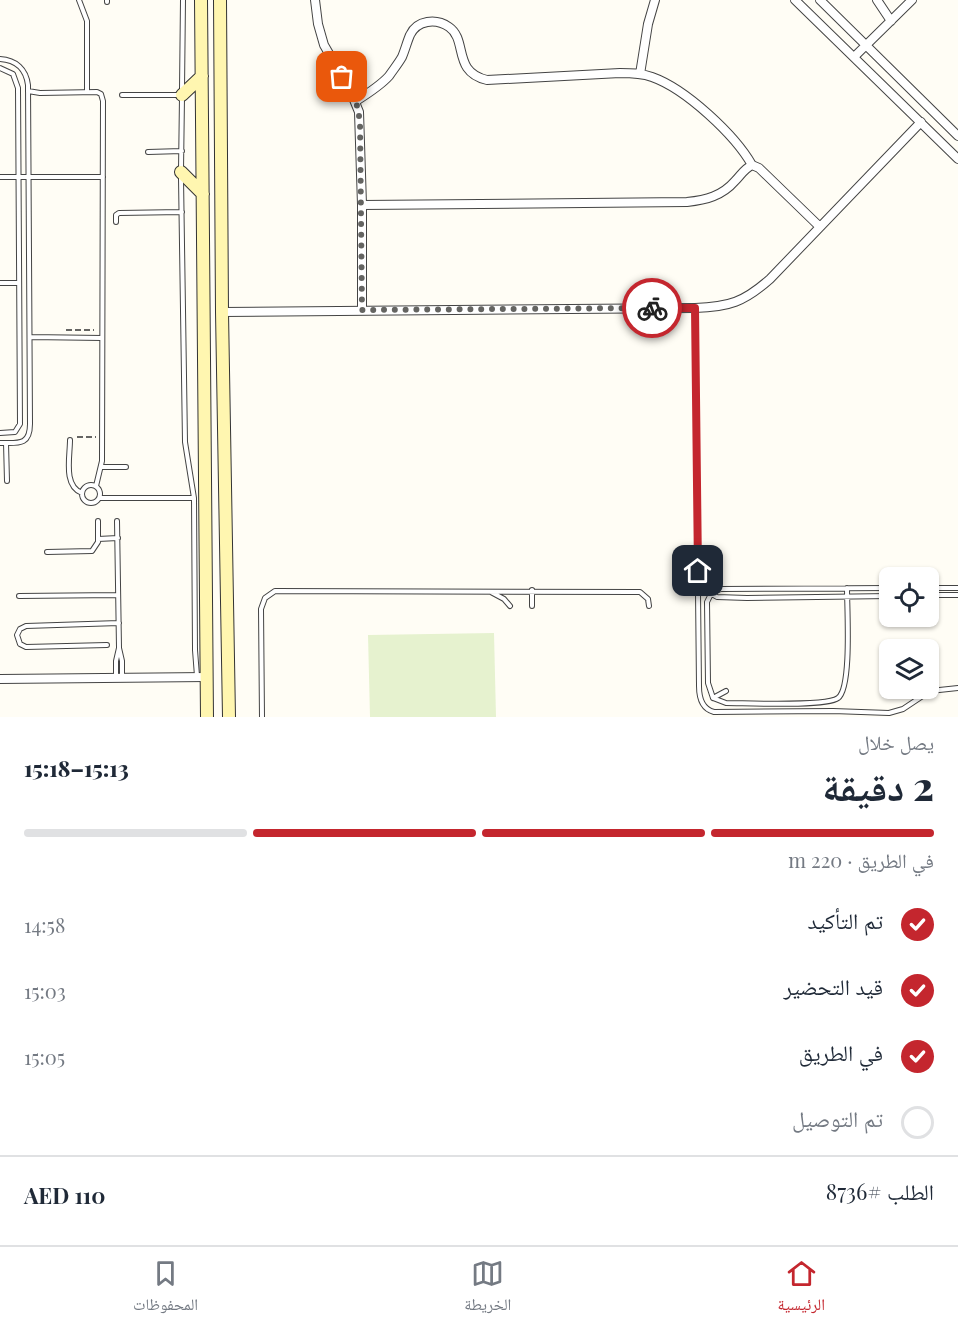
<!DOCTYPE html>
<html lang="ar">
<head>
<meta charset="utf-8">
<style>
	body { margin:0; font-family:"Playfair Display","Noto Naskh Arabic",serif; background:#f2f2f3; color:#1f2937; direction:rtl; height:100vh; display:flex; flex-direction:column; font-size:22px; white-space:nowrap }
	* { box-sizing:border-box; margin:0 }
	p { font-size:20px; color:#747a83 }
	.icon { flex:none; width:33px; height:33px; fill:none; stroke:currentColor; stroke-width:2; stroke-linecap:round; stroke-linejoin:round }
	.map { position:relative; height:717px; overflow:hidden; direction:ltr }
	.drawer { display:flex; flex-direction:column; background:#fff; flex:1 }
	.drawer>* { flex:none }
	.tools { position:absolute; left:879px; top:567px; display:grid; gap:12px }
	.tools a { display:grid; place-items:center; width:60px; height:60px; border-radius:9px; background:#fff; box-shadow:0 2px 4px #0004; font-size:30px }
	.pin { position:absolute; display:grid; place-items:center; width:51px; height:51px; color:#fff; margin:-26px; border-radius:12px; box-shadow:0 3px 9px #0006 }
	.courier { position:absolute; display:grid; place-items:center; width:60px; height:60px; margin:-30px; border:4px solid #c4262e; border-radius:50%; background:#fff; color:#222; box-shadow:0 2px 8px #0007 }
	.overview em { font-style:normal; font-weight:800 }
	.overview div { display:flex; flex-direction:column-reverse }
	.overview { display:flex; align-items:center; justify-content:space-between; height:102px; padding:0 24px }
	h1 { font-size:39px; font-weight:800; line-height:45px }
	.bar { display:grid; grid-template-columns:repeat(4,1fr); gap:9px 6px; align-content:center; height:72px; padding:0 24px }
	.bar i { height:8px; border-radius:4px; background:#e0e1e3 }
	.bar .current { background:#c4262e }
	.bar p { grid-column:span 4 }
	.line { display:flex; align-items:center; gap:15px; padding:0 24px; border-top:2px solid #e0e1e3 }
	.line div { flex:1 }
	ol { padding:0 24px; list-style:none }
	li { display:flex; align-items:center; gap:18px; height:66px }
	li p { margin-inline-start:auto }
	li .icon { padding:6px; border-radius:50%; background:#c4262e; color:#fff; stroke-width:4 }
	li:last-child { color:#747a83 }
	li i { width:33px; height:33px; border:3px solid #e0e1e3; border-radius:50% }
	.menu { display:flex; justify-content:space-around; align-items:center; height:84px; border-top:2px solid #e0e1e3; background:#fff; font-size:16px; color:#747a83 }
	.menu a { display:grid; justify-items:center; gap:3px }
	.menu .current { color:#c4262e }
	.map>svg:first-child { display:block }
	.pitch { fill:#e6f2cf }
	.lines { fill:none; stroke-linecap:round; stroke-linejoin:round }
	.service-casing { stroke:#444; stroke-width:6 }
	.minor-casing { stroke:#444; stroke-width:10 }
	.secondary-casing { stroke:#333; stroke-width:14 }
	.path { stroke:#333; stroke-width:1.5; stroke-dasharray:6 3; stroke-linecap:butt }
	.service { stroke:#fff; stroke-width:4 }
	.minor { stroke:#fff; stroke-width:8 }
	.secondary { stroke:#fff6b0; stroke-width:12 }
	.done { stroke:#646461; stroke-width:6; stroke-dasharray:0 10.8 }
	.route { stroke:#c4262e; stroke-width:8 }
</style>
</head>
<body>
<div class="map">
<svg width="958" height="717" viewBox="0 0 958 717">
	<rect width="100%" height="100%" fill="#fffdf5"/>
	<!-- pitch -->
	<path class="pitch" d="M494,633L496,717H370L368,635Z"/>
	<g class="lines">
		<defs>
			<path id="service" d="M79,0L87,21V92
				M107,0V2
				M0,59C16,60 26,69 28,85L30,424C30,446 18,443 0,443
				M0,68L13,74L18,88L20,424L15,432L0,433
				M182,89L183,0
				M28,91L40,93L97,92L101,94L103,101L102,461L96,486
				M122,95H179
				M148,152L182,151
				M181,170L182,97
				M0,177H103
				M181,178L185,442L194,498L195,650L197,676
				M116,222V215L119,213L182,212
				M0,283H19
				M695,309L699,686C699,698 702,709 714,712L833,711L889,713L903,709L930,691L958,688
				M30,337L102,338
				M70,440C70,457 63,486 82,493
				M6,443L7,481
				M101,467H126
				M82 494a9 9 0 1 1 18 0a9 9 0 1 1-18 0Z
				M99,498H194
				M117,521L119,648L122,661V678
				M98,539L118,538
				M47,552L92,551L98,542V521
				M847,588C847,609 852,688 838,698C826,707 746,703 726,703L713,698L708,683L707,602L712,592L721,589L890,588
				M928,588H958
				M491,592L504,599L510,606
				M710,593L717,597L747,598L890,596
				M928,595H958
				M19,596L118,595
				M532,606V590
				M107,645L26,647L20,644L17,635L20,629L26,626L119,623
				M116,676V661L119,648
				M713,698L726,691
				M262,717L261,609L265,598L275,591L640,592L648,599L649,606"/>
			<path id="minor" d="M315,0L318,24L324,45L350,90L359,112L362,205V310
				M795,0L958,159
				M820,0L958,136
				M877,0L891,21
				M854,57L912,0
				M640,74L648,24L655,0
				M356,101C367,94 380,86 389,76C393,70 398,64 402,57C405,50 407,42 410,35C417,20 436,18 449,27C468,40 452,72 487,80L620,73C631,73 641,73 652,77C686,89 735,135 752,165L759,168L820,227
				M362,205L687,202C706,200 722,196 735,181C741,175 744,169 752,165
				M222,312L695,308C729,307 744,302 770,279L921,122
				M0,679L207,677"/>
			<path id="secondary" d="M201,0L207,717
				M220,0L222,312L229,717
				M182,95L202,76
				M181,172L203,194"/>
		</defs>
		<!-- service casing -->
		<use href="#service" class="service-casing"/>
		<!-- minor casing -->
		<use href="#minor" class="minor-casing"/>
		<!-- secondary casing -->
		<use href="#secondary" class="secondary-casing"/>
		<!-- path -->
		<path class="path" d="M66,330H94
			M77,437H96"/>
		<!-- service -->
		<use href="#service" class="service"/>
		<!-- minor -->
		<use href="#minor" class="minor"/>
		<!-- secondary -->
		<use href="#secondary" class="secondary"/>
	</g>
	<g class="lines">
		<!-- done -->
		<path class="done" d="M342,77L356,101L360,121L362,310L652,308"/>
		<!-- route -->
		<path class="route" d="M652,308H695L698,571"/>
	</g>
</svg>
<div class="tools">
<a><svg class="icon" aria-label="locate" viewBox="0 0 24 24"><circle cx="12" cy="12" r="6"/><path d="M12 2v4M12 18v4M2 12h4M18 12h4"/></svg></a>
<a><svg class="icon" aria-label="layers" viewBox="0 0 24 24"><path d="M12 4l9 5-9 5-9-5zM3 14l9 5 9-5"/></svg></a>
</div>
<div class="pin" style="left:342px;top:77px;background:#ea580c"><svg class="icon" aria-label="bag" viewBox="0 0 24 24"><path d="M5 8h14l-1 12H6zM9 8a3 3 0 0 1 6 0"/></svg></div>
<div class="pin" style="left:698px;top:571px;background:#1f2937"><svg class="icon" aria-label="home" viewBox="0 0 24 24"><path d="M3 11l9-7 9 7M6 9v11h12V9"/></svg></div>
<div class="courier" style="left:652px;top:308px"><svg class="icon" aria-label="bike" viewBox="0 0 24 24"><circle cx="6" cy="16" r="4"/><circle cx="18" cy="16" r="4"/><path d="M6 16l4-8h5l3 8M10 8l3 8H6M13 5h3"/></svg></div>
</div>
<section class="drawer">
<div class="overview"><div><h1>2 دقيقة</h1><p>يصل خلال</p></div><em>15:13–15:18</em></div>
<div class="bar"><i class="current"></i><i class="current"></i><i class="current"></i><i></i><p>في الطريق · 220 m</p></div>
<ol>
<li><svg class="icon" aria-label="check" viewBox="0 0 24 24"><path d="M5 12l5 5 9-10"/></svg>تم التأكيد<p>14:58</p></li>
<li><svg class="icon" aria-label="check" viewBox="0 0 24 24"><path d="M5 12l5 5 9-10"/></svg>قيد التحضير<p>15:03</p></li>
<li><svg class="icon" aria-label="check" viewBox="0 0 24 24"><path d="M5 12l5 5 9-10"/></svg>في الطريق<p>15:05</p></li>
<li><i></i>تم التوصيل</li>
</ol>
<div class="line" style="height:78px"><div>الطلب #8736</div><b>AED 110</b></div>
</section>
<nav class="menu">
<a class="current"><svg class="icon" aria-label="home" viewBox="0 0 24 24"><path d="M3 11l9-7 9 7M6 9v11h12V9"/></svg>الرئيسية</a>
<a><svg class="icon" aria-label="map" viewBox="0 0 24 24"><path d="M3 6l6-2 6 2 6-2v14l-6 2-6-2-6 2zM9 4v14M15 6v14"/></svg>الخريطة</a>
<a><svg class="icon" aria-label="saved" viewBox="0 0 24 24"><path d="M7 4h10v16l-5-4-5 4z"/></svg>المحفوظات</a>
</nav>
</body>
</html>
